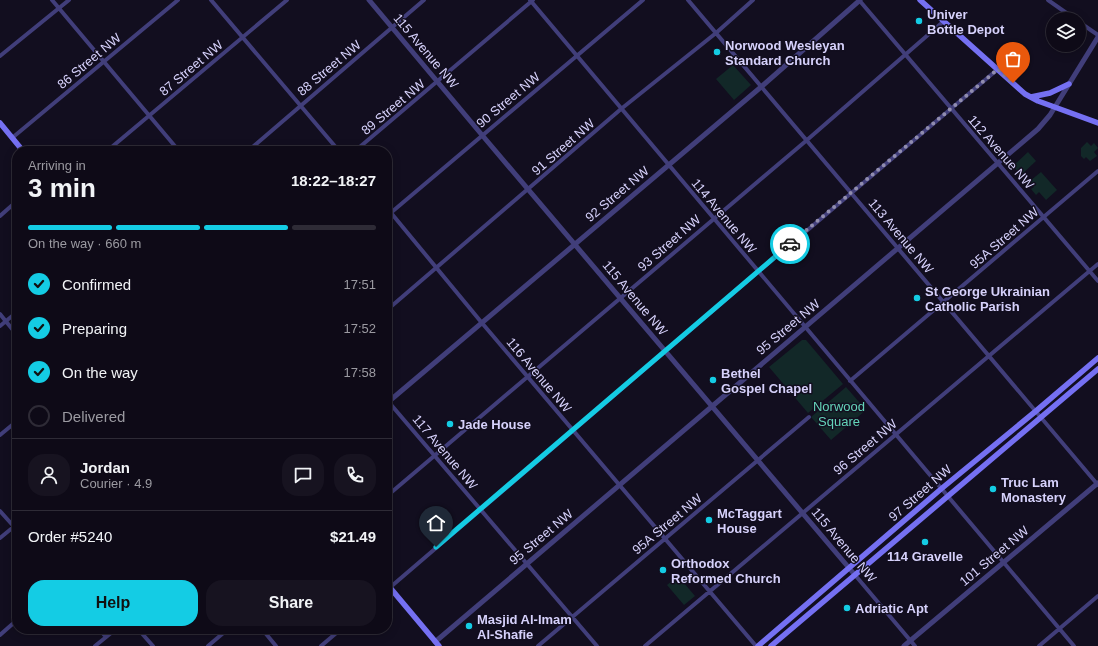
<!DOCTYPE html>
<html lang="en">
<head>
<meta charset="utf-8">
<style>
	body { margin:0; font-family:Helvetica,sans-serif; background:#171320; color:#f1f3f6; height:100vh; display:flex; flex-direction:column; font-size:15px; white-space:nowrap }
	* { box-sizing:border-box; margin:0 }
	p { font-size:13px; color:#9b9aa1 }
	.icon { flex:none; width:22px; height:22px; fill:none; stroke:currentColor; stroke-width:2; stroke-linecap:round; stroke-linejoin:round }
	.map { position:relative; flex:1; overflow:hidden }
	.sheet { position:absolute; left:12px; top:146px; width:380px; height:488px; display:flex; flex-direction:column; background:#0e0a17; border-radius:16px; box-shadow:0 2px 10px #0003,0 0 0 1px #2e2b36 }
	.sheet>* { flex:none }
	.buttons { position:absolute; left:1046px; top:12px; display:grid; gap:8px }
	.buttons a { display:grid; place-items:center; width:40px; height:40px; border-radius:50%; background:#0e0a17; box-shadow:0 2px 10px #0003,0 0 0 1px #2e2b36; font-size:20px }
	.pin { position:absolute; display:grid; place-items:center; width:34px; height:34px; color:#fff; margin:-41px -17px; border-radius:50% 50% 50% 0; rotate:-45deg; box-shadow:0 0 4px #0007 }
	.pin .icon { rotate:45deg }
	.courier { position:absolute; display:grid; place-items:center; width:40px; height:40px; margin:-20px; border:3px solid #14cce4; border-radius:50%; background:#fff; color:#222; box-shadow:0 1px 5px #0007 }
	.summary em { font-style:normal; font-weight:700 }
	.summary div { display:flex; flex-direction:column-reverse }
	.summary { display:flex; align-items:center; justify-content:space-between; height:68px; padding:0 16px }
	h1 { font-size:26px; font-weight:700; line-height:30px }
	.bar { display:grid; grid-template-columns:repeat(4,1fr); gap:6px 4px; align-content:center; height:48px; padding:0 16px }
	.bar i { height:5px; border-radius:3px; background:#2e2b36 }
	.bar .selected { background:#14cce4 }
	.bar p { grid-column:span 4 }
	.line { display:flex; align-items:center; gap:10px; padding:0 16px; border-top:1px solid #2e2b36 }
	.line div { flex:1 }
	.round { display:grid; place-items:center; flex:none; width:42px; height:42px; border-radius:16px; background:#171320 }
	ol { padding:0 16px; list-style:none }
	li { display:flex; align-items:center; gap:12px; height:44px }
	li p { margin-inline-start:auto }
	li .icon { padding:4px; border-radius:50%; background:#14cce4; color:#111; stroke-width:4 }
	li:last-child { color:#9b9aa1 }
	li i { width:22px; height:22px; border:2px solid #2e2b36; border-radius:50% }
	.primary-button { display:flex; gap:8px; margin-top:auto; padding:8px 16px }
	.primary-button a { flex:1; height:46px; border-radius:16px; background:#14cce4; color:#111; font-size:16px; font-weight:700; line-height:46px; text-align:center }
	.primary-button a+a { background:#171320; color:#f1f3f6 }
	.map>svg:first-child { display:block }
	.green { fill:#122828 }
	.lines { fill:none; stroke-linecap:round; stroke-linejoin:round }
	.minor { stroke:#413e7a; stroke-width:4 }
	.tertiary { stroke:#413e7a; stroke-width:5 }
	.secondary { stroke:#7570f2; stroke-width:5.5 }
	.done { stroke:#918dae; stroke-width:4; stroke-dasharray:0 7.2 }
	.route { stroke:#14cce4; stroke-width:5 }
	.poi-dot { fill:#14cce4; stroke:#120e1f; stroke-width:1.5 }
	.labels { text-anchor:middle; dominant-baseline:central; stroke-width:3; stroke-linejoin:round; paint-order:stroke }
	.poi-label { font-size:13px; font-weight:bold; fill:#d6d1fb; stroke:#120e1f; text-anchor:start }
	.street-label { font-size:13px; fill:#d6d1fb; stroke:#120e1f }
	.park-label { font-size:13px; fill:#64d4b9; stroke:#120e1f }
</style>
</head>
<body>
<div class="map">
<svg width="1098" height="646" viewBox="0 0 1098 646">
	<rect width="100%" height="100%" fill="#120e1f"/>
	<!-- green -->
	<path class="green" d="M733,65L751,85L734,100L716,79Z
		M1087,142L1091,146L1094,143L1098,148L1094,152L1097,156L1090,161L1086,157L1084,159L1081,156V148Z
		M1028,152L1036,161L1021,175L1013,166Z
		M1041,172L1057,190L1046,200L1039,192L1036,195L1031,189L1034,187L1030,181Z
		M802,340H806L843,384L808,413L769,367Z
		M846,387L866,410L831,440L811,417Z
		M678,576L695,596L684,605L667,585Z"/>
	<g class="lines">
		<!-- minor -->
		<path class="minor" d="M52,0L179,151
			M211,0L339,151
			M530,0L1074,646
			M688,0L1098,485
			M859,0L1098,281
			M1048,0L1075,19
			M1079,22L1098,35
			M0,56L69,0
			M12,138L178,0
			M107,151L287,0
			M248,151L424,0
			M355,151L533,0
			M387,208L482,323L756,646
			M0,216L17,201
			M387,216L643,0
			M387,310L621,109L716,33L753,0
			M0,314L17,335
			M0,326L17,312
			M850,381L1098,171
			M387,400L597,646
			M0,435L17,421
			M387,496L807,140L944,21
			M0,511L17,530
			M0,538L11,529L17,528
			M855,575L915,646
			M387,590L758,272L998,69
			M99,629L106,637
			M138,629L153,646
			M262,629L276,646
			M0,635L17,620
			M95,646L116,629
			M208,646L228,629
			M321,646L341,629
			M538,646L809,417
			M645,646L1098,264
			M1039,646L1098,596"/>
		<!-- tertiary -->
		<path class="tertiary" d="M369,0L482,135L855,575
			M387,403L761,87L860,0
			M435,642L1038,129L1050,115L1098,37
			M904,646L1098,483"/>
		<!-- secondary -->
		<path class="secondary" d="M920,0L1025,94L1038,101L1098,123
			M1031,97L1050,93L1069,84
			M0,123L23,151
			M387,584L439,646
			M758,646L941,489L1036,411L1098,358
			M771,646L1098,369"/>
	</g>
	<g class="lines">
		<!-- done -->
		<path class="done" d="M790,244L998,69L1013,83"/>
		<!-- route -->
		<path class="route" d="M436,547L790,244"/>
	</g>
	<!-- markers -->
	<g class="poi-dot">
		<circle cx="919" cy="21" r="4"/>
		<circle cx="717" cy="52" r="4"/>
		<circle cx="917" cy="298" r="4"/>
		<circle cx="713" cy="380" r="4"/>
		<circle cx="450" cy="424" r="4"/>
		<circle cx="993" cy="489" r="4"/>
		<circle cx="709" cy="520" r="4"/>
		<circle cx="925" cy="542" r="4"/>
		<circle cx="663" cy="570" r="4"/>
		<circle cx="847" cy="608" r="4"/>
		<circle cx="469" cy="626" r="4"/>
	</g>
	<g class="labels">
		<!-- poi labels -->
		<g class="poi-label">
			<text x="927" y="14">Univer<tspan x="927" dy="15">Bottle Depot</tspan></text>
			<text x="725" y="45">Norwood Wesleyan<tspan x="725" dy="15">Standard Church</tspan></text>
			<text x="925" y="291">St George Ukrainian<tspan x="925" dy="15">Catholic Parish</tspan></text>
			<text x="721" y="373">Bethel<tspan x="721" dy="15">Gospel Chapel</tspan></text>
			<text x="458" y="424">Jade House</text>
			<text x="1001" y="482">Truc Lam<tspan x="1001" dy="15">Monastery</tspan></text>
			<text x="717" y="513">McTaggart<tspan x="717" dy="15">House</tspan></text>
			<text x="925" y="556" text-anchor="middle">114 Gravelle</text>
			<text x="671" y="563">Orthodox<tspan x="671" dy="15">Reformed Church</tspan></text>
			<text x="855" y="608">Adriatic Apt</text>
			<text x="477" y="619">Masjid Al-Imam<tspan x="477" dy="15">Al-Shafie</tspan></text>
		</g>
		<!-- street labels -->
		<g class="street-label">
			<text transform="translate(426 51) rotate(50)">115 Avenue NW</text>
			<text transform="translate(89 61) rotate(-40)">86 Street NW</text>
			<text transform="translate(191 68) rotate(-40)">87 Street NW</text>
			<text transform="translate(329 68) rotate(-40)">88 Street NW</text>
			<text transform="translate(508 100) rotate(-40)">90 Street NW</text>
			<text transform="translate(393 107) rotate(-40)">89 Street NW</text>
			<text transform="translate(563 147) rotate(-41)">91 Street NW</text>
			<text transform="translate(1001 152) rotate(49)">112 Avenue NW</text>
			<text transform="translate(617 194) rotate(-40)">92 Street NW</text>
			<text transform="translate(724 216) rotate(50)">114 Avenue NW</text>
			<text transform="translate(901 236) rotate(50)">113 Avenue NW</text>
			<text transform="translate(1004 238) rotate(-41)">95A Street NW</text>
			<text transform="translate(669 243) rotate(-41)">93 Street NW</text>
			<text transform="translate(635 298) rotate(50)">115 Avenue NW</text>
			<text transform="translate(788 327) rotate(-40)">95 Street NW</text>
			<text transform="translate(539 375) rotate(50)">116 Avenue NW</text>
			<text transform="translate(865 447) rotate(-40)">96 Street NW</text>
			<text transform="translate(445 452) rotate(50)">117 Avenue NW</text>
			<text transform="translate(920 493) rotate(-41)">97 Street NW</text>
			<text transform="translate(667 524) rotate(-40)">95A Street NW</text>
			<text transform="translate(541 537) rotate(-40)">95 Street NW</text>
			<text transform="translate(844 545) rotate(50)">115 Avenue NW</text>
			<text transform="translate(994 556) rotate(-40)">101 Street NW</text>
		</g>
		<!-- park labels -->
		<g class="park-label">
			<text x="839" y="406">Norwood<tspan x="839" dy="15">Square</tspan></text>
		</g>
	</g>
</svg>
<div class="buttons">
<a><svg class="icon" aria-label="layers" viewBox="0 0 24 24"><path d="M12 4l9 5-9 5-9-5zM3 14l9 5 9-5"/></svg></a>
</div>
<div class="pin" style="left:1013px;top:83px;background:#ea580c"><svg class="icon" aria-label="bag" viewBox="0 0 24 24"><path d="M5 8h14l-1 12H6zM9 8a3 3 0 0 1 6 0"/></svg></div>
<div class="pin" style="left:436px;top:547px;background:#1f2937"><svg class="icon" aria-label="home" viewBox="0 0 24 24"><path d="M3 11l9-7 9 7M6 9v11h12V9"/></svg></div>
<div class="courier" style="left:790px;top:244px"><svg class="icon" aria-label="car" viewBox="0 0 24 24"><path d="M5 17H2v-5l4-1 3-4h7l3 4 3 1v5h-3M9 17h6M6 11h13"/><circle cx="7" cy="17" r="2"/><circle cx="17" cy="17" r="2"/></svg></div>
<section class="sheet">
<div class="summary"><div><h1>3 min</h1><p>Arriving in</p></div><em>18:22–18:27</em></div>
<div class="bar"><i class="selected"></i><i class="selected"></i><i class="selected"></i><i></i><p>On the way · 660 m</p></div>
<ol>
<li><svg class="icon" aria-label="check" viewBox="0 0 24 24"><path d="M5 12l5 5 9-10"/></svg>Confirmed<p>17:51</p></li>
<li><svg class="icon" aria-label="check" viewBox="0 0 24 24"><path d="M5 12l5 5 9-10"/></svg>Preparing<p>17:52</p></li>
<li><svg class="icon" aria-label="check" viewBox="0 0 24 24"><path d="M5 12l5 5 9-10"/></svg>On the way<p>17:58</p></li>
<li><i></i>Delivered</li>
</ol>
<div class="line" style="height:72px"><a class="round"><svg class="icon" aria-label="person" viewBox="0 0 24 24"><circle cx="12" cy="8" r="4"/><path d="M4 21q1-7 8-7t8 7"/></svg></a><div><b>Jordan</b><p>Courier · 4.9</p></div><a class="round"><svg class="icon" aria-label="chat" viewBox="0 0 24 24"><path d="M4 5h16v11H9l-5 4z"/></svg></a><a class="round"><svg class="icon" aria-label="phone" viewBox="0 0 24 24"><path d="M5 4h4l2 5-3 2q2 4 5 5l2-3 5 2v4C11 20 4 13 5 4z"/></svg></a></div>
<div class="line" style="height:52px"><div>Order #5240</div><b>$21.49</b></div>
<div class="primary-button"><a>Help</a><a>Share</a></div>
</section>
</div>
</body>
</html>
